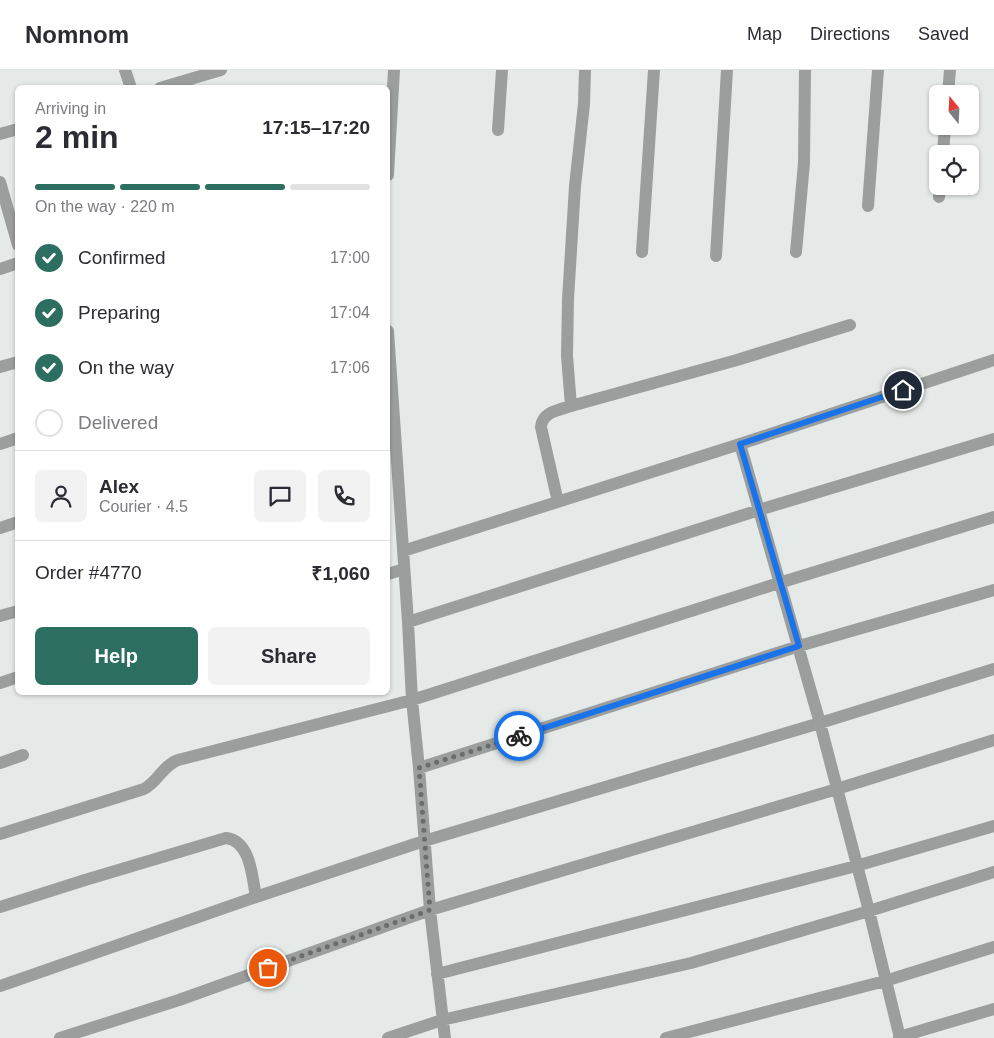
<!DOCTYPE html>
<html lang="en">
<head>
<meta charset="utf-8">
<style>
	body { margin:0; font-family:Helvetica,sans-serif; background:#f2f2f3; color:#2b2b33; height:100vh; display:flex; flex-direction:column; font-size:19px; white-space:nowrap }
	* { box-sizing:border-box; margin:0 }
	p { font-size:16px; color:#7c7c81 }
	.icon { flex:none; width:28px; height:28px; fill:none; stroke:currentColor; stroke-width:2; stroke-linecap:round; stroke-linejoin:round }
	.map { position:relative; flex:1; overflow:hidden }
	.details { position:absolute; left:15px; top:15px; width:375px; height:610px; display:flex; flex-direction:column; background:#fff; border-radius:8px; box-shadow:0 1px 4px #0004 }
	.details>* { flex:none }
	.needle { width:32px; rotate:342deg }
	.buttons { position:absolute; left:929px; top:15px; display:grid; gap:10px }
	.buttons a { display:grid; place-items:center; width:50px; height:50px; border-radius:8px; background:#fff; box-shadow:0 1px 4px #0004; font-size:25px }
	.pin { position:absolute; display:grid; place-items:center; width:42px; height:42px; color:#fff; margin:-21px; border:2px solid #fff; border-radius:50%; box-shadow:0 1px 5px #0007 }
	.courier { position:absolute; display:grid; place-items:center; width:50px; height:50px; margin:-25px; border:4px solid #1a73e8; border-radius:50%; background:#fff; color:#222; box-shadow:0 1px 6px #0007 }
	.summary em { font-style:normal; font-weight:600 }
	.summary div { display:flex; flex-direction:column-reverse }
	.summary { display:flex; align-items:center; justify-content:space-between; height:85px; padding:0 20px }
	h1 { font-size:32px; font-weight:600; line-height:38px }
	.bar { display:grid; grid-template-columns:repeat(4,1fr); gap:8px 5px; align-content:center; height:60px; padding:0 20px }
	.bar i { height:6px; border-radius:4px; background:#e1e1e2 }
	.bar .active { background:#2c6f60 }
	.bar p { grid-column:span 4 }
	.line { display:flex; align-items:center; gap:12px; padding:0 20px; border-top:1px solid #e1e1e2 }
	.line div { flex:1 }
	.round { display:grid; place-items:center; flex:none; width:52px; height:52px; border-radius:8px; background:#f2f2f3 }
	ol { padding:0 20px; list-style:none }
	li { display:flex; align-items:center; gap:15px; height:55px }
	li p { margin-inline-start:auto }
	li .icon { padding:5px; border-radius:50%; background:#2c6f60; color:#fff; stroke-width:4 }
	li:last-child { color:#7c7c81 }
	li i { width:28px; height:28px; border:2px solid #e1e1e2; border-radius:50% }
	.button { display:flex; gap:10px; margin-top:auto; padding:10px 20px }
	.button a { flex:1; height:58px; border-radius:8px; background:#2c6f60; color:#fff; font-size:20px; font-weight:600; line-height:58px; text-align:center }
	.button a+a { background:#f2f2f3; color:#2b2b33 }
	header { display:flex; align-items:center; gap:30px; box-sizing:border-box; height:70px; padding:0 25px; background:#fff; border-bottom:1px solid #e1e1e2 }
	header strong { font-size:24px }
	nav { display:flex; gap:28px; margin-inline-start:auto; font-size:18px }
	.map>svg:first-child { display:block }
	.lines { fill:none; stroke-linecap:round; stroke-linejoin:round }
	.minor { stroke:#9b9e9d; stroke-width:12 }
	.done { stroke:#6a6d6c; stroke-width:5; stroke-dasharray:0 9 }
	.route { stroke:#1a73e8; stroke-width:6 }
</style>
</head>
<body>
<header>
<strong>Nomnom</strong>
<nav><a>Map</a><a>Directions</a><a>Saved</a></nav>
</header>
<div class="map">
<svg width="994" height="968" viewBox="0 0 994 968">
	<rect width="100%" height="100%" fill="#e5eae9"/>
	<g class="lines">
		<!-- minor -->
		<path class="minor" d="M125,0L131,18
			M160,18L221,0
			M948,24L950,0
			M498,60L502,0
			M0,64L18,59
			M943,84L945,56
			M388,105L394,0
			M0,112L18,175
			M939,127L940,116
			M868,136L878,0
			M642,182L654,0
			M796,182L804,93L805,0
			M716,186L727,0
			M0,199L18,193
			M388,261L408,552L412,630L419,698L430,840L445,968
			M0,297L18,292
			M571,336L567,286L568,229L575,116L584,34L585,0
			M0,374L18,368
			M740,374L820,653L869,841L900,968
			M558,432L541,357C542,342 559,340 571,336L737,290L850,255
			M0,458L18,452
			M403,481L740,374L994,290
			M388,504L404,499
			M0,546L18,541
			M408,552L759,440L994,369
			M0,613L18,607
			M0,693L23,685
			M419,698L799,576L994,520
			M0,764L144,719C158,712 163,695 178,690L412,630L779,513L994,447
			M0,837L85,810L226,768C251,771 252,807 256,827
			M437,904L856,796L994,756
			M0,916L256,827L424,771L820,653L994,599
			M899,967L994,939
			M60,968L179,930L430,840L837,719L994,670
			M388,968L442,950L691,893L869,841L994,802
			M666,968L885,911L994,877"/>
	</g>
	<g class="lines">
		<!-- done -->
		<path class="done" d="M268,898L430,840L419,698L519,666"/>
		<!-- route -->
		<path class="route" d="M519,666L799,576L740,374L903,320"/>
	</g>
</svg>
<div class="buttons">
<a><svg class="needle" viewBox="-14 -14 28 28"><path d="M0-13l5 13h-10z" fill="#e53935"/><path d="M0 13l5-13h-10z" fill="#7c7c81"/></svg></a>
<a><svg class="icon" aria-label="locate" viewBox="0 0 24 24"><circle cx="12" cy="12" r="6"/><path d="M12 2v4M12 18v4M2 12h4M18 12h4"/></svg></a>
</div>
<div class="pin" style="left:268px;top:898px;background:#ea580c"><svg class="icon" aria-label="bag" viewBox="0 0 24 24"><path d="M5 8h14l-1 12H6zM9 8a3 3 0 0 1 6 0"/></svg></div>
<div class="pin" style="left:903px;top:320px;background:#1f2937"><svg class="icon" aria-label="home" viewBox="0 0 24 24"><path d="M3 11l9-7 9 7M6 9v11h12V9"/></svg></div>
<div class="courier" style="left:519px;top:666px"><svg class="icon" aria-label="bike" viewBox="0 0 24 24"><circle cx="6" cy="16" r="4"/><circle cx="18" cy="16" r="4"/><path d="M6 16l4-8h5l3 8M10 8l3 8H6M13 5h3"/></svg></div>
<section class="details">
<div class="summary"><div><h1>2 min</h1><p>Arriving in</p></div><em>17:15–17:20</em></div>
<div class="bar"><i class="active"></i><i class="active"></i><i class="active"></i><i></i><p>On the way · 220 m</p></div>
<ol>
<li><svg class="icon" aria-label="check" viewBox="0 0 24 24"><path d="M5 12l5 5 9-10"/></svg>Confirmed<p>17:00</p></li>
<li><svg class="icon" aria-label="check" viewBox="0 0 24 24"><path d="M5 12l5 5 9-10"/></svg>Preparing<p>17:04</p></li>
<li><svg class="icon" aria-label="check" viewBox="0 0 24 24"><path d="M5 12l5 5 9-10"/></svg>On the way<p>17:06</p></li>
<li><i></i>Delivered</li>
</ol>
<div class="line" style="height:90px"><a class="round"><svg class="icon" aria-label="person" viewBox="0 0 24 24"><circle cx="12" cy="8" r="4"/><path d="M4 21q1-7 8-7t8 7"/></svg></a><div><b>Alex</b><p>Courier · 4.5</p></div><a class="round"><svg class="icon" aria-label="chat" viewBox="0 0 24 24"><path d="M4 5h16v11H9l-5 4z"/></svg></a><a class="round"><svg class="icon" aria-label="phone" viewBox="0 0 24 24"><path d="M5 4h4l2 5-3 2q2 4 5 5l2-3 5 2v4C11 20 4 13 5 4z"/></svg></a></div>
<div class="line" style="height:65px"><div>Order #4770</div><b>₹1,060</b></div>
<div class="button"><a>Help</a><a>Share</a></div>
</section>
</div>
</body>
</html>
